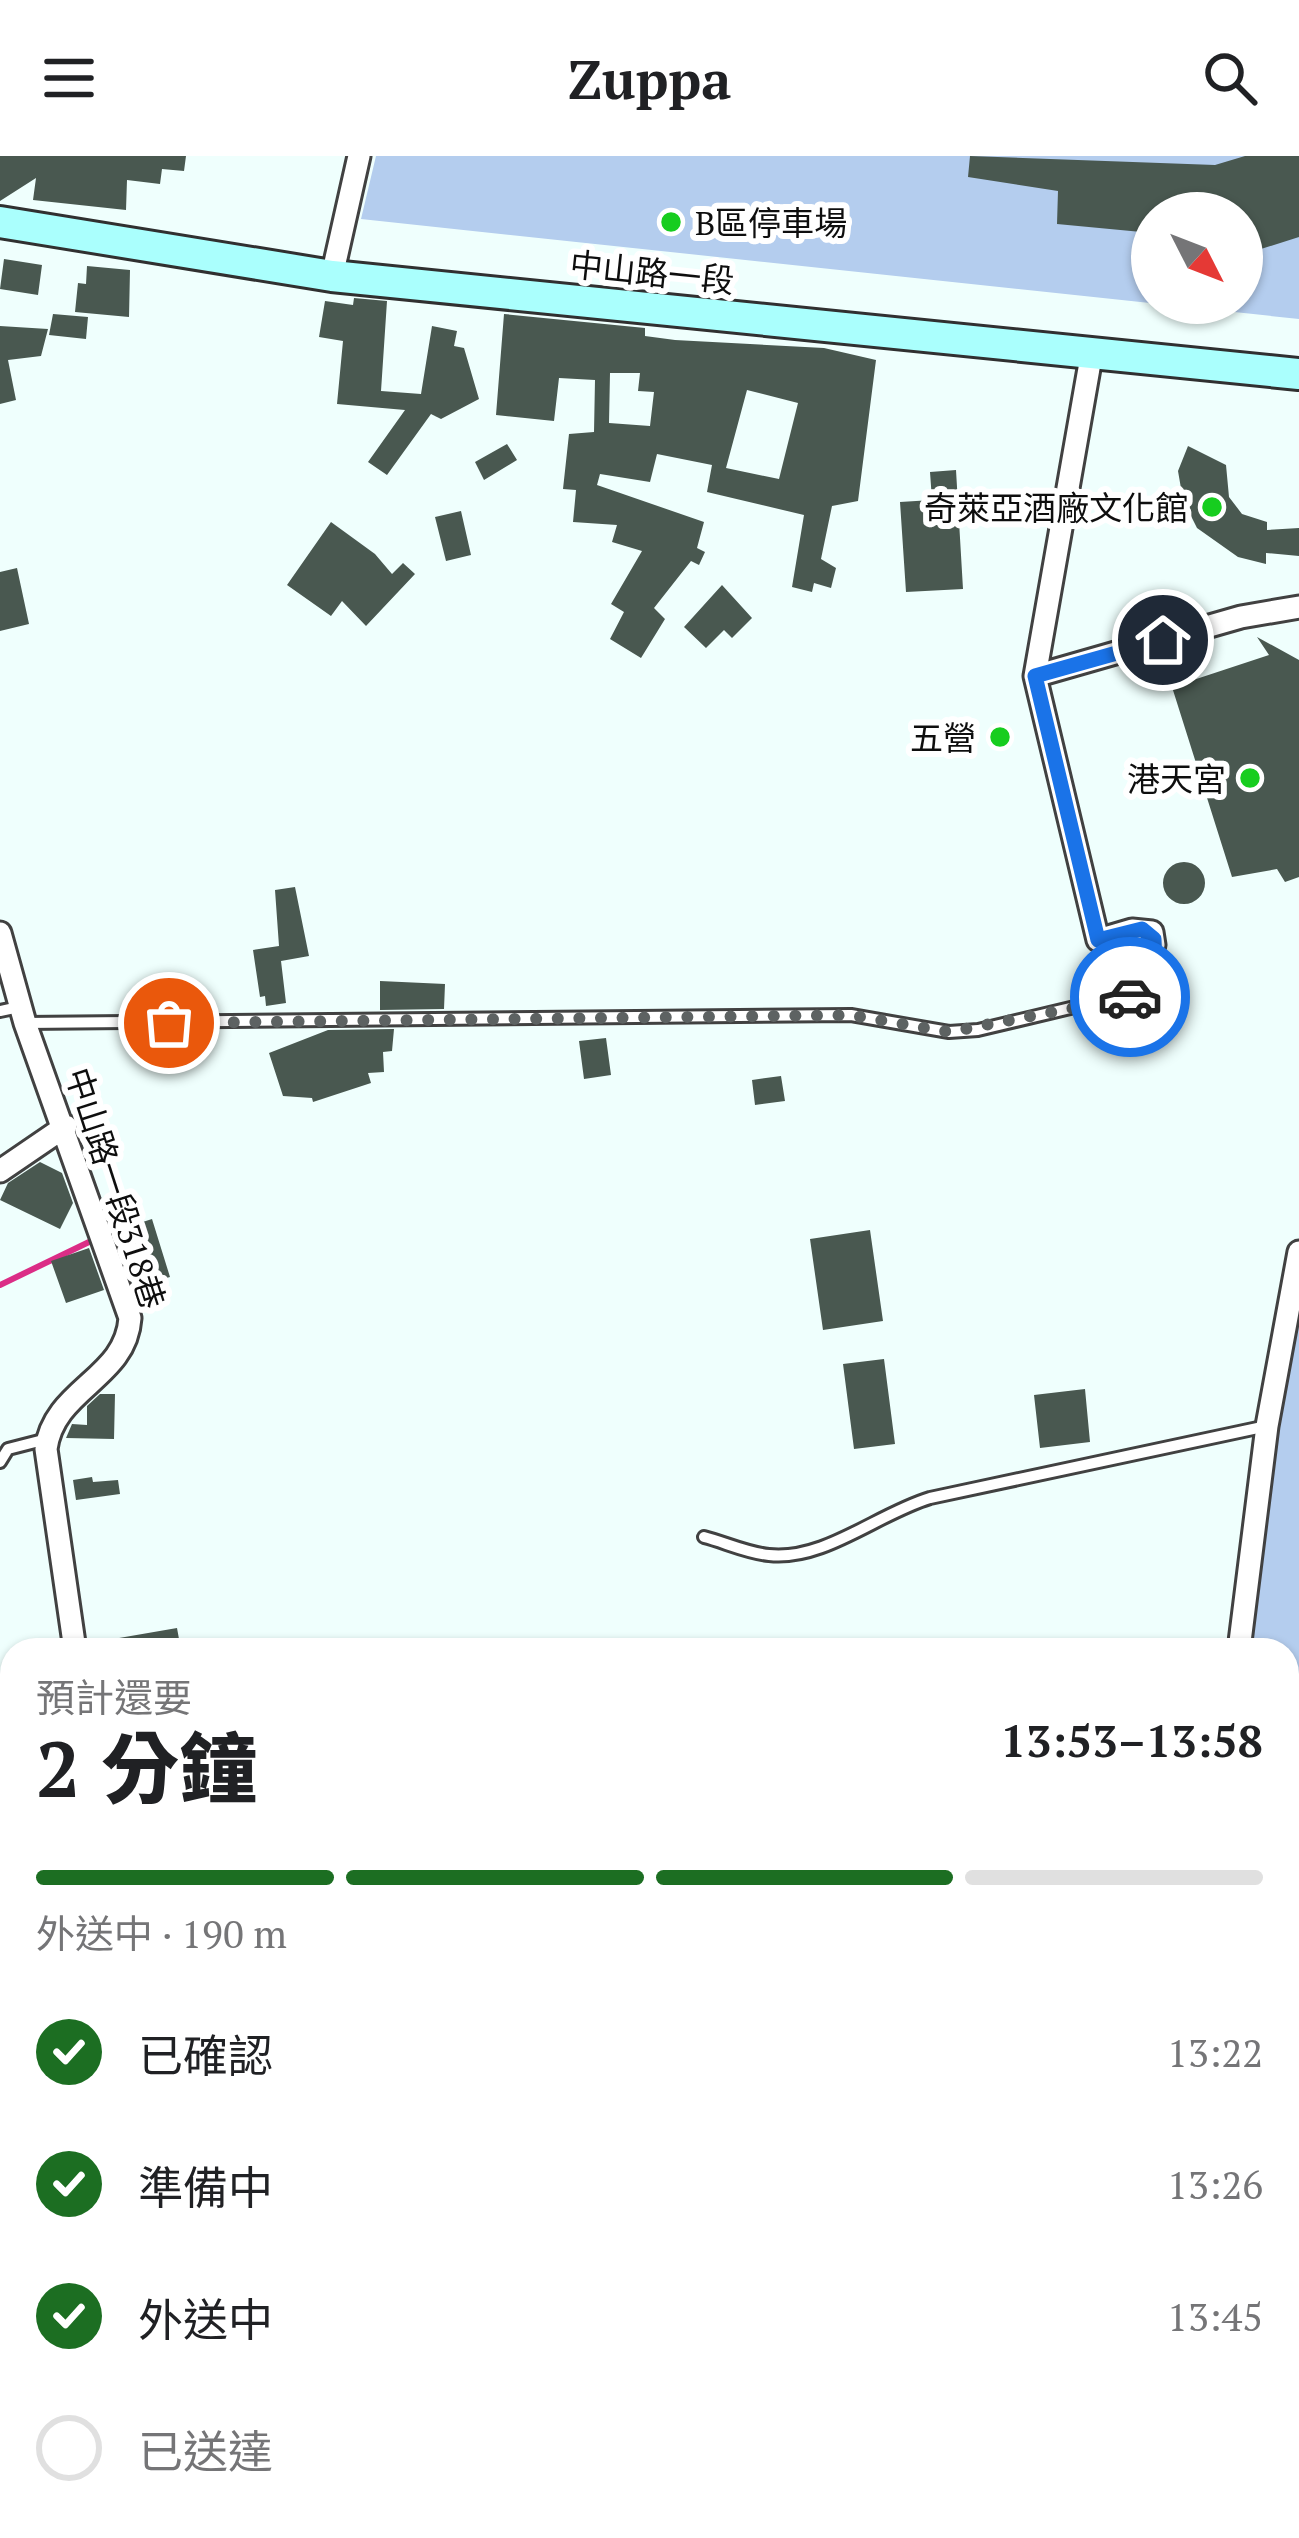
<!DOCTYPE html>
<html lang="zh-TW">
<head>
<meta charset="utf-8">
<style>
	body { margin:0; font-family:"PT Serif","Noto Sans TC",serif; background:#f2f2f2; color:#202124; height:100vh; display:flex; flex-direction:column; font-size:45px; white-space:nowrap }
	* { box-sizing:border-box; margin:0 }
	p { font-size:39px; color:#757577 }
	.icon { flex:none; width:66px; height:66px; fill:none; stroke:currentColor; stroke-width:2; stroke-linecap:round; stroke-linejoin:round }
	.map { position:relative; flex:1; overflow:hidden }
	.drawer { position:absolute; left:0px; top:1482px; width:1299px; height:900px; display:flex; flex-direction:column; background:#fff; border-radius:36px 36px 0 0; box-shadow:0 3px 9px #0004 }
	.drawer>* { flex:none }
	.needle { width:78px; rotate:132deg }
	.controls { position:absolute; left:1131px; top:36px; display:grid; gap:24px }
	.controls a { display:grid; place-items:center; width:132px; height:132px; border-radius:50%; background:#fff; box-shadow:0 3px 9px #0004; font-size:60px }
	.pin { position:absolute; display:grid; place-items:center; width:102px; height:102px; color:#fff; margin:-51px; border:6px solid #fff; border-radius:50%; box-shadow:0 3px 12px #0007 }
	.courier { position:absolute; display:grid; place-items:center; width:120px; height:120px; margin:-60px; border:9px solid #1a73e8; border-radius:50%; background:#fff; color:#222; box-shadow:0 3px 15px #0007 }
	.head em { font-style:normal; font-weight:800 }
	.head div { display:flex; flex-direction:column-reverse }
	.head { display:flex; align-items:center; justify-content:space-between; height:204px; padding:0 36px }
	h1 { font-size:78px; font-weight:800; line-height:90px }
	.bar { display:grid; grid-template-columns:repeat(4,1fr); gap:18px 12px; align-content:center; height:144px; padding:0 36px }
	.bar i { height:15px; border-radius:9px; background:#e0e0e0 }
	.bar .selected { background:#1c6e22 }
	.bar p { grid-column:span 4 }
	ol { padding:0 36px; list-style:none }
	li { display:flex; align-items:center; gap:36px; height:132px }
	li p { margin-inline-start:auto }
	li .icon { padding:12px; border-radius:50%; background:#1c6e22; color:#fff; stroke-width:4 }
	li:last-child { color:#757577 }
	li i { width:66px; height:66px; border:6px solid #e0e0e0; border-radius:50% }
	header { display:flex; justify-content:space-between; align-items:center; height:156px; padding:0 36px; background:#fff; font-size:54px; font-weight:800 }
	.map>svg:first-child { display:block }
	.green { fill:#b4cdee; fill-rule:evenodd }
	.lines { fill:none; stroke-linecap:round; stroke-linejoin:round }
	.stream { stroke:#db2d86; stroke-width:6 }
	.building { fill:#495850; fill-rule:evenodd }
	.lane-casing { stroke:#414141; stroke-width:16 }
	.street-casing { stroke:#414141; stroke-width:27 }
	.secondary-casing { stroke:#303030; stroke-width:36 }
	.path { stroke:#303030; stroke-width:3; stroke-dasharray:12 6; stroke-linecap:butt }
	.lane { stroke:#fff; stroke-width:10 }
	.street { stroke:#fff; stroke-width:21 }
	.secondary { stroke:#aafffd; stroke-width:30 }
	.done { stroke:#5d6262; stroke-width:12; stroke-dasharray:0 21.6 }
	.route { stroke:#1a73e8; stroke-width:15 }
	.poi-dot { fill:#17cd1f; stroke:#fff; stroke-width:4.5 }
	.labels { text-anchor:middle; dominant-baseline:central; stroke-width:12; stroke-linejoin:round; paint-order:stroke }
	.poi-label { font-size:33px; fill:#0e0e0e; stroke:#fff; text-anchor:end }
	.street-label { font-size:33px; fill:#0e0e0e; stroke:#fff }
</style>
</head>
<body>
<header><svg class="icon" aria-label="menu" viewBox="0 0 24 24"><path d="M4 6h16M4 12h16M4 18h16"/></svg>Zuppa<svg class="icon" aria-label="search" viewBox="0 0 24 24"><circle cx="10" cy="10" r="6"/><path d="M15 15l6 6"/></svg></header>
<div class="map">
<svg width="1299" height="2382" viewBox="0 0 1299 2382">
	<rect width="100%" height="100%" fill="#effffd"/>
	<!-- green -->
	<path class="green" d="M376,0H1299V163L361,63ZM1152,57H1242V147H1152Z
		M1299,1142V2382H1162V2370H1287V1494H1240Z"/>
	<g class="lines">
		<!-- stream -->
		<path class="stream" d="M113,1063L115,1075
			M0,1129L89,1086"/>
	</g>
	<!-- building -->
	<path class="building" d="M0,0H186L184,15L162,13L160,28L127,24L126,54L33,44L36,22L0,45Z
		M970,0L1215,9L1245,0H1299V81L1242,99V57H1152V77L1057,68L1058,35L968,21Z
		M4,103L42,109L38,139L0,133Z
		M87,110L130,114L129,161L75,156L78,127L86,128Z
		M354,142L387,145L381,235L421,238L432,170L457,175L454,190L464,192L479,243L441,263L431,258L387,319L368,306L405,254L337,248L343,185L319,181L325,145L353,149Z
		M53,158L88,161L86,183L49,179Z
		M504,158L645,172V180L675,184L824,192L876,204L858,345L832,350L821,403L836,412L831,432L814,427L812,436L792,431L804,359L707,336L712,309L657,298L650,326L600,318L597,329L704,366L697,392L705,396L699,409L691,405L654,452L665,463L641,502L610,483L624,456L611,448L642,395L612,386L617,369L573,366L576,334L563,333L569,278L594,276L595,224L559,222L554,265L496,259ZM610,217H640L638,235L654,236L650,270L609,267ZM747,234L798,247L779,323L726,312Z
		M0,170L48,173L41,200L8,204L16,244L0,248Z
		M507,288L517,304L484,324L475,306Z
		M1188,290L1226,309L1229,341L1242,358L1267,366V374L1299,372V400L1266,397V408L1238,401L1197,372L1183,344L1178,315Z
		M956,314L963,433L906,436L900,346L932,344L930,316Z
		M461,355L471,399L446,405L435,361Z
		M331,366L375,398L392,418L403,407L415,418L366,470L342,445L331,460L287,429Z
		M17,412L29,468L0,475V416Z
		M722,429L752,462L732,482L724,474L706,492L684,471Z
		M1257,481L1299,504V721L1285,726L1277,713L1232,721L1172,531L1269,499Z
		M1163 727a21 21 0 1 1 42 0a21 21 0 1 1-42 0Z
		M295,731L309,800L281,805L286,847L266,850L265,840L260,841L253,794L279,790L275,734Z
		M380,825L445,828L444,853L380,854Z
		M394,873L392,895L383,896L384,916L368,917L371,927L313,946L312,942L283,940L269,897L328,874Z
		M606,882L611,919L584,923L579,885Z
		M781,920L785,945L755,949L752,924Z
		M40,1006L62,1017L73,1047L60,1073L0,1044L8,1027Z
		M152,1063L170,1121L135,1131L115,1075Z
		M870,1074L883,1165L823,1174L810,1083Z
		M89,1092L104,1134L66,1147L51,1105Z
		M884,1203L895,1288L854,1293L843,1208Z
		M1085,1233L1090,1286L1040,1292L1034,1239Z
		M100,1238H115L114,1283L66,1282L72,1268L87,1269V1250Z
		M92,1321L93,1326L118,1324L120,1338L76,1344L73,1324Z
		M177,1472L181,1494H97L96,1486Z"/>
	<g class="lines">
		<defs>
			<path id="lane" d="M0,855L19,851
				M25,867L851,859L949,876L978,874L1146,834L1156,820L1154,789
				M0,1306L8,1293L47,1283
				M704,1381C724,1386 747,1397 769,1399C824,1405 877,1358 930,1342L1267,1270
				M0,1732L12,1731"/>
			<path id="street" d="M332,120L359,0
				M1035,520L1091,201
				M0,777L25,867L130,1162C126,1223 54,1232 46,1293L75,1494
				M1154,789L1152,776L1132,774L1098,784L1035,520L1241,461L1299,451
				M0,1015L66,970
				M1239,1494L1267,1270L1299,1096
				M0,2053L12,2055
				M346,2370L347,2382
				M1151,2382V2370"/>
			<path id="secondary" d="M0,66L332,120L1299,218"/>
		</defs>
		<!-- lane casing -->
		<use href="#lane" class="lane-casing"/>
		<!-- street casing -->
		<use href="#street" class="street-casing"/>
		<!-- secondary casing -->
		<use href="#secondary" class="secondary-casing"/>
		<!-- path -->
		<path class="path" d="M1175,2382L1176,2370"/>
		<!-- lane -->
		<use href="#lane" class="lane"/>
		<!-- street -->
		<use href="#street" class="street"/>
		<!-- secondary -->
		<use href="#secondary" class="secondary"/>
	</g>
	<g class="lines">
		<!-- done -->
		<path class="done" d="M169,867L850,859L949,876L1130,841"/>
		<!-- route -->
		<path class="route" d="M1130,841C1159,829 1155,811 1154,783L1142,773L1098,784L1035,520L1163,484"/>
	</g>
	<!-- markers -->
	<g class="poi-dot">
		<circle cx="671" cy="66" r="12"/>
		<circle cx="1212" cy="351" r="12"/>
		<circle cx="1000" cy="581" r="12"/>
		<circle cx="1250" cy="622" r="12"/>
	</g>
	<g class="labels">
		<!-- poi labels -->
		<g class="poi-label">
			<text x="695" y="66" text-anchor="start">B區停車場</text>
			<text x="1188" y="351">奇萊亞酒廠文化館</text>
			<text x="976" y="581">五營</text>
			<text x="1226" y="622">港天宮</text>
		</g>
		<!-- street labels -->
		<g class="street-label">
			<text transform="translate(652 116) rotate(6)">中山路一段</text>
			<text transform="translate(116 1032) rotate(72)">中山路一段318巷</text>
		</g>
	</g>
</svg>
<div class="controls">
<a><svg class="needle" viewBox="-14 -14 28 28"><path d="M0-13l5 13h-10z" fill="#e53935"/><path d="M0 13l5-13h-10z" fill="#757577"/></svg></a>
</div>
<div class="pin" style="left:169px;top:867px;background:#ea580c"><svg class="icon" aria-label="bag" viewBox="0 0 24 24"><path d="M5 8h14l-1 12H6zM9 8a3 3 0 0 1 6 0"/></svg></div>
<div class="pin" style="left:1163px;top:484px;background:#1f2937"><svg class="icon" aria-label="home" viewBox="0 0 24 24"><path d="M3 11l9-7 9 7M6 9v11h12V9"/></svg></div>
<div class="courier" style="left:1130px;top:841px"><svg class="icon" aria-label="car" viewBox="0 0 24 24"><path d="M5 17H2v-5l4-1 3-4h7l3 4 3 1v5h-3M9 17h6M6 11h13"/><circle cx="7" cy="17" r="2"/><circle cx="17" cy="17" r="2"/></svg></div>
<section class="drawer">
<div class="head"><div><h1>2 分鐘</h1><p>預計還要</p></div><em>13:53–13:58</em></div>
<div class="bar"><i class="selected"></i><i class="selected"></i><i class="selected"></i><i></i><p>外送中 · 190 m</p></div>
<ol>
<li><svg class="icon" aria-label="check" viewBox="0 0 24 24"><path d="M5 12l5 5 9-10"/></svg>已確認<p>13:22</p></li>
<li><svg class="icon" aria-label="check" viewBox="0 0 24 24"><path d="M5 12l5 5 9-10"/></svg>準備中<p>13:26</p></li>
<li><svg class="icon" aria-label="check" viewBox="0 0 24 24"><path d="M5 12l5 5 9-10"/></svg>外送中<p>13:45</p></li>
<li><i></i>已送達</li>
</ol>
</section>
</div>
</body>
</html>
